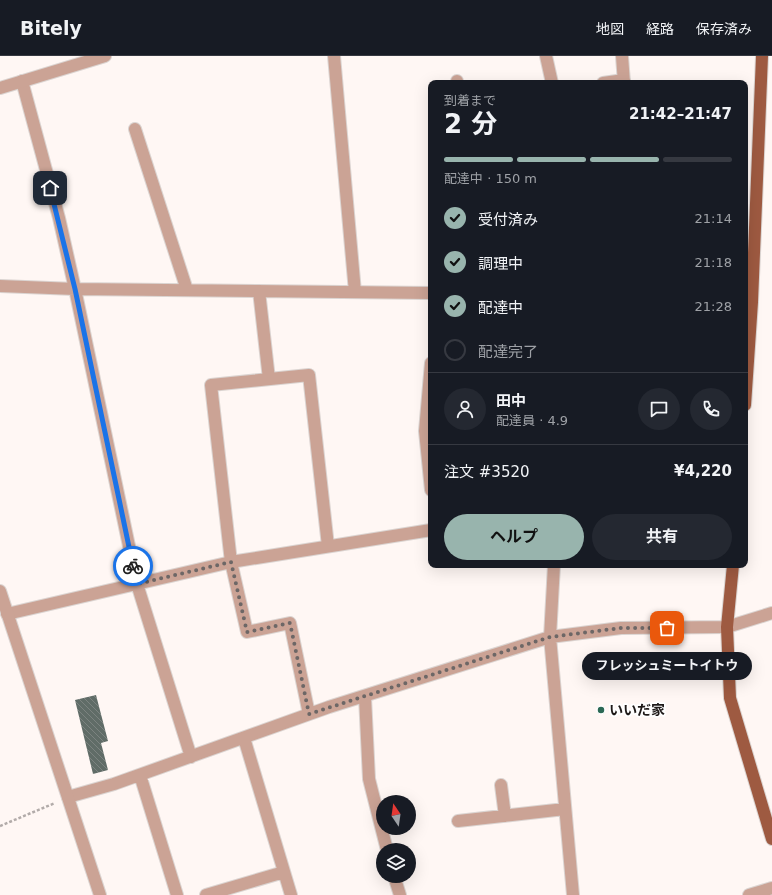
<!DOCTYPE html>
<html lang="ja">
<head>
<meta charset="utf-8">
<style>
	body { margin:0; font-family:"DejaVu Sans","Noto Sans JP",sans-serif; background:#242831; color:#f1f3f6; height:100vh; display:flex; flex-direction:column; font-size:15px; white-space:nowrap }
	* { box-sizing:border-box; margin:0 }
	p { font-size:13px; color:#9ea1a6 }
	.icon { flex:none; width:22px; height:22px; fill:none; stroke:currentColor; stroke-width:2; stroke-linecap:round; stroke-linejoin:round }
	.map { position:relative; flex:1; overflow:hidden }
	.details { position:absolute; left:428px; top:24px; width:320px; height:488px; display:flex; flex-direction:column; background:#171b24; border-radius:8px; box-shadow:0 4px 16px #0002 }
	.details>* { flex:none }
	.needle { width:26px; rotate:347deg }
	.controls { position:absolute; left:376px; top:739px; display:grid; gap:8px }
	.controls a { display:grid; place-items:center; width:40px; height:40px; border-radius:50%; background:#171b24; box-shadow:0 4px 16px #0002; font-size:20px }
	.pin { position:absolute; display:grid; place-items:center; width:34px; height:34px; color:#fff; margin:-17px; border-radius:8px; box-shadow:0 2px 6px #0006 }
	.courier { position:absolute; display:grid; place-items:center; width:40px; height:40px; margin:-20px; border:3px solid #1a73e8; border-radius:50%; background:#fff; color:#222; box-shadow:0 1px 5px #0007 }
	.bubble { position:absolute; height:28px; border-radius:14px; background:#171b24; box-shadow:0 4px 16px #0002; font-size:13px; font-weight:700; line-height:28px; text-align:center }
	.overview em { font-style:normal; font-weight:700 }
	.overview div { display:flex; flex-direction:column-reverse }
	.overview { display:flex; align-items:center; justify-content:space-between; height:68px; padding:0 16px }
	h1 { font-size:26px; font-weight:700; line-height:30px }
	.bar { display:grid; grid-template-columns:repeat(4,1fr); gap:6px 4px; align-content:center; height:48px; padding:0 16px }
	.bar i { height:5px; border-radius:3px; background:#363941 }
	.bar .current { background:#98b4ad }
	.bar p { grid-column:span 4 }
	.line { display:flex; align-items:center; gap:10px; padding:0 16px; border-top:1px solid #363941 }
	.line div { flex:1 }
	.round { display:grid; place-items:center; flex:none; width:42px; height:42px; border-radius:21px; background:#242831 }
	ol { padding:0 16px; list-style:none }
	li { display:flex; align-items:center; gap:12px; height:44px }
	li p { margin-inline-start:auto }
	li .icon { padding:4px; border-radius:50%; background:#98b4ad; color:#111; stroke-width:4 }
	li:last-child { color:#9ea1a6 }
	li i { width:22px; height:22px; border:2px solid #363941; border-radius:50% }
	.button { display:flex; gap:8px; margin-top:auto; padding:8px 16px }
	.button a { flex:1; height:46px; border-radius:24px; background:#98b4ad; color:#111; font-size:16px; font-weight:700; line-height:46px; text-align:center }
	.button a+a { background:#242831; color:#f1f3f6 }
	header { display:flex; align-items:center; gap:24px; box-sizing:border-box; height:56px; padding:0 20px; background:#171b24; border-bottom:1px solid #363941 }
	header strong { font-size:19px }
	nav { display:flex; gap:22px; margin-inline-start:auto; font-size:14px }
	.map>svg:first-child { display:block }
	.building { fill:url(#building-back-hatch) }
	.lines { fill:none; stroke-linecap:round; stroke-linejoin:round }
	.minor-casing { stroke:#dbd4d1; stroke-width:14 }
	.tertiary-casing { stroke:#dbd4d1; stroke-width:14 }
	.primary-casing { stroke:#dbd4d1; stroke-width:14 }
	.path { stroke:#b2aba9; stroke-width:2.5; stroke-dasharray:3 2; stroke-linecap:butt }
	.minor { stroke:#cba395; stroke-width:12 }
	.tertiary { stroke:#cba395; stroke-width:12 }
	.primary { stroke:#9e5a41; stroke-width:12 }
	.done { stroke:#6d6766; stroke-width:4; stroke-dasharray:0 7.2 }
	.route { stroke:#1a73e8; stroke-width:5 }
	.poi-dot { fill:#2b6854; stroke:#fff; stroke-width:1.5 }
	.labels { text-anchor:middle; dominant-baseline:central; stroke-width:3.5; stroke-linejoin:round; paint-order:stroke }
	.poi-label { font-size:14px; font-weight:bold; fill:#1f1a19; stroke:#fff; text-anchor:start }
</style>
</head>
<body>
<header>
<strong>Bitely</strong>
<nav><a>地図</a><a>経路</a><a>保存済み</a></nav>
</header>
<div class="map">
<svg width="772" height="839" viewBox="0 0 772 839">
	<defs>
		<pattern id="building-back-hatch" width="6" height="6" patternUnits="userSpaceOnUse"><rect width="6" height="6" fill="#606c67"/><path d="M-1 5l2 2M0 0l6 6M5-1l2 2" fill="none" stroke="#7c8380"/></pattern>
	</defs>
	<rect width="100%" height="100%" fill="#fff7f4"/>
	<!-- building -->
	<path class="building" d="M96,639L108,685L101,687L108,714L93,718L75,644Z"/>
	<g class="lines">
		<defs>
			<path id="minor" d="M334,0L355,236
				M546,0L552,27
				M622,0L624,27
				M22,25L59,162L75,233L137,528L191,701
				M457,25V27
				M603,27L624,24
				M135,73L187,234
				M0,230L75,233L431,237
				M259,235L269,323
				M431,307L425,375L431,434
				M554,509L550,581L573,839
				M7,558L231,506L431,474
				M365,641L369,723L387,794
				M309,658L290,567L247,576L231,506L211,329L309,319L328,490
				M244,682L291,839
				M140,719L177,839
				M501,729L505,760
				M68,741L114,728L329,651L550,581L621,572L727,571L772,557
				M458,765L565,753
				M394,820L400,839
				M206,839L284,816
				M749,839L772,832"/>
			<path id="tertiary" d="M0,32L105,0
				M0,535L100,839"/>
			<path id="primary" d="M745,349L752,246L762,0
				M733,509L727,571L730,642L772,783"/>
		</defs>
		<!-- minor casing -->
		<use href="#minor" class="minor-casing"/>
		<!-- tertiary casing -->
		<use href="#tertiary" class="tertiary-casing"/>
		<!-- primary casing -->
		<use href="#primary" class="primary-casing"/>
		<!-- path -->
		<path class="path" d="M0,770L55,747"/>
		<!-- minor -->
		<use href="#minor" class="minor"/>
		<!-- tertiary -->
		<use href="#tertiary" class="tertiary"/>
		<!-- primary -->
		<use href="#primary" class="primary"/>
	</g>
	<g class="lines">
		<!-- done -->
		<path class="done" d="M133,510L137,528L231,506L247,576L290,567L309,658L550,581L621,572H667"/>
		<!-- route -->
		<path class="route" d="M50,132L75,233L133,510"/>
	</g>
	<!-- markers -->
	<circle class="poi-dot" cx="601" cy="654" r="4"/>
	<g class="labels">
		<!-- poi labels -->
		<g class="poi-label">
			<text x="609" y="654">いいだ家</text>
		</g>
	</g>
</svg>
<div class="controls">
<a><svg class="needle" viewBox="-14 -14 28 28"><path d="M0-13l5 13h-10z" fill="#e53935"/><path d="M0 13l5-13h-10z" fill="#9ea1a6"/></svg></a>
<a><svg class="icon" aria-label="layers" viewBox="0 0 24 24"><path d="M12 4l9 5-9 5-9-5zM3 14l9 5 9-5"/></svg></a>
</div>
<div class="pin" style="left:667px;top:572px;background:#ea580c"><svg class="icon" aria-label="bag" viewBox="0 0 24 24"><path d="M5 8h14l-1 12H6zM9 8a3 3 0 0 1 6 0"/></svg></div>
<div class="pin" style="left:50px;top:132px;background:#1f2937"><svg class="icon" aria-label="home" viewBox="0 0 24 24"><path d="M3 11l9-7 9 7M6 9v11h12V9"/></svg></div>
<div class="courier" style="left:133px;top:510px"><svg class="icon" aria-label="bike" viewBox="0 0 24 24"><circle cx="6" cy="16" r="4"/><circle cx="18" cy="16" r="4"/><path d="M6 16l4-8h5l3 8M10 8l3 8H6M13 5h3"/></svg></div>
<div class="bubble" style="left:582px;top:596px;width:170px">フレッシュミートイトウ</div>
<section class="details">
<div class="overview"><div><h1>2 分</h1><p>到着まで</p></div><em>21:42–21:47</em></div>
<div class="bar"><i class="current"></i><i class="current"></i><i class="current"></i><i></i><p>配達中 · 150 m</p></div>
<ol>
<li><svg class="icon" aria-label="check" viewBox="0 0 24 24"><path d="M5 12l5 5 9-10"/></svg>受付済み<p>21:14</p></li>
<li><svg class="icon" aria-label="check" viewBox="0 0 24 24"><path d="M5 12l5 5 9-10"/></svg>調理中<p>21:18</p></li>
<li><svg class="icon" aria-label="check" viewBox="0 0 24 24"><path d="M5 12l5 5 9-10"/></svg>配達中<p>21:28</p></li>
<li><i></i>配達完了</li>
</ol>
<div class="line" style="height:72px"><a class="round"><svg class="icon" aria-label="person" viewBox="0 0 24 24"><circle cx="12" cy="8" r="4"/><path d="M4 21q1-7 8-7t8 7"/></svg></a><div><b>田中</b><p>配達員 · 4.9</p></div><a class="round"><svg class="icon" aria-label="chat" viewBox="0 0 24 24"><path d="M4 5h16v11H9l-5 4z"/></svg></a><a class="round"><svg class="icon" aria-label="phone" viewBox="0 0 24 24"><path d="M5 4h4l2 5-3 2q2 4 5 5l2-3 5 2v4C11 20 4 13 5 4z"/></svg></a></div>
<div class="line" style="height:52px"><div>注文 #3520</div><b>¥4,220</b></div>
<div class="button"><a>ヘルプ</a><a>共有</a></div>
</section>
</div>
</body>
</html>
